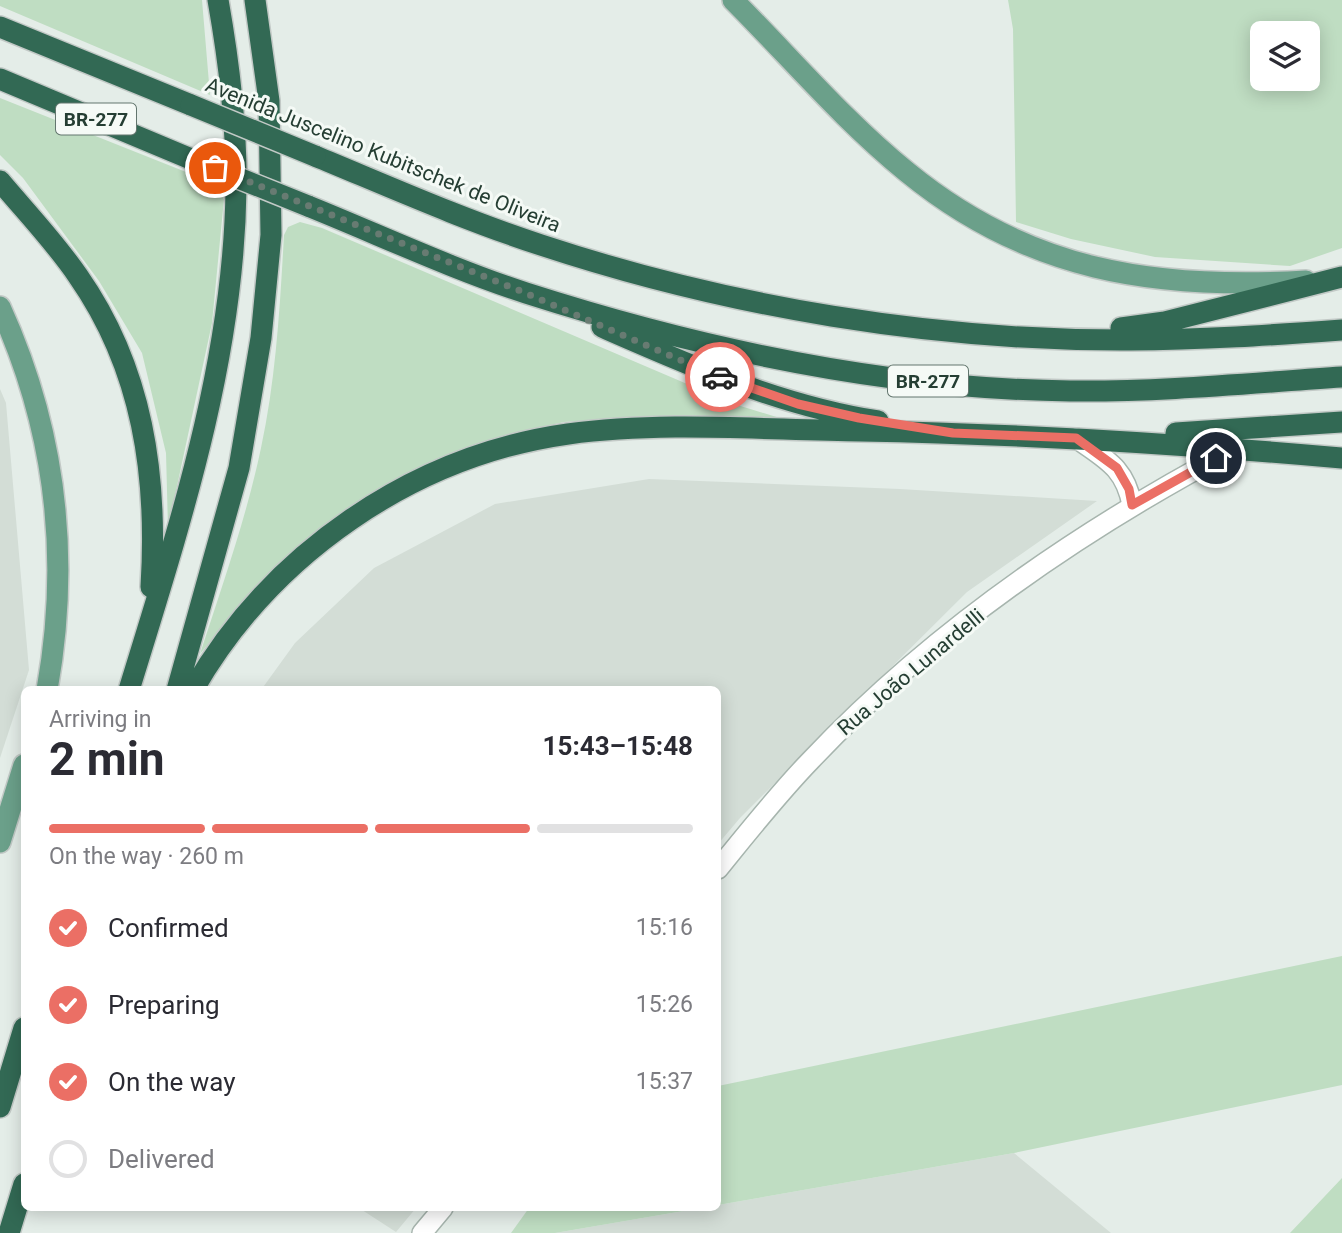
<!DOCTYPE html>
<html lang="en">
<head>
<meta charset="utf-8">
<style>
	body { margin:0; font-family:Roboto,sans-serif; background:#f7f7f7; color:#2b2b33; height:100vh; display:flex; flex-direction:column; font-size:26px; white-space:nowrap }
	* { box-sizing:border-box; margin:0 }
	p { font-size:23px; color:#7c7c81 }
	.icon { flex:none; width:38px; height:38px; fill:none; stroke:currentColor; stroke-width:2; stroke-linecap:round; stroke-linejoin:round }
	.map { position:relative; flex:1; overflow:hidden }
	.panel { position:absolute; left:21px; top:686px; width:700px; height:525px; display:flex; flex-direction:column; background:#fff; border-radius:10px; box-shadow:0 4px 18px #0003 }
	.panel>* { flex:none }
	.fabs { position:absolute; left:1250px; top:21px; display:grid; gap:14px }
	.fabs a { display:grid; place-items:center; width:70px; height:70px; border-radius:10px; background:#fff; box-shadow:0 4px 18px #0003; font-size:35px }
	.pin { position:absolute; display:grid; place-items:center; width:60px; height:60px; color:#fff; margin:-30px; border:4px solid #fff; border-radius:50%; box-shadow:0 2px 7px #0007 }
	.courier { position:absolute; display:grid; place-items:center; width:70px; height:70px; margin:-35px; border:5px solid #eb6f65; border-radius:50%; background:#fff; color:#222; box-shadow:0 2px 9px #0007 }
	.headline em { font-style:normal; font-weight:700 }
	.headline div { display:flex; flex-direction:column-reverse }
	.headline { display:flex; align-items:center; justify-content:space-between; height:119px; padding:0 28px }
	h1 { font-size:46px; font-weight:700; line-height:52px }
	.bar { display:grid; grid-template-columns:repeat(4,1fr); gap:10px 7px; align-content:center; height:84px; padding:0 28px }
	.bar i { height:9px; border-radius:5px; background:#e1e1e2 }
	.bar .selected { background:#eb6f65 }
	.bar p { grid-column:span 4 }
	ol { padding:0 28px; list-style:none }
	li { display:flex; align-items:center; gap:21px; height:77px }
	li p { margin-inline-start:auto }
	li .icon { padding:7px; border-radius:50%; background:#eb6f65; color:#fff; stroke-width:4 }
	li:last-child { color:#7c7c81 }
	li i { width:38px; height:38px; border:4px solid #e1e1e2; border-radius:50% }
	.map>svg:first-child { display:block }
	.built { fill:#d3ddd6 }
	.green { fill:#bfddc2; fill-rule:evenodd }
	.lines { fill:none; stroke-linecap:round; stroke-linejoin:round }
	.minor-casing { stroke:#a7b5ae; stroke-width:22 }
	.major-casing { stroke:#c2c9c6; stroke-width:24 }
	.highway-casing { stroke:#c2c9c6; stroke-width:24 }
	.minor { stroke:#fff; stroke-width:19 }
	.major { stroke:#6ba08a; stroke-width:21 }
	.highway { stroke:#326954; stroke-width:21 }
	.highway-bridge-casing { stroke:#c2c9c6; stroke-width:24; stroke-linecap:butt }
	.highway-bridge { stroke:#326954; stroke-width:21 }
	.done { stroke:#687b72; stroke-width:7; stroke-dasharray:0 12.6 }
	.route { stroke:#eb6f65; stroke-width:9 }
	.labels { text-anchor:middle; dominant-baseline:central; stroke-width:6; stroke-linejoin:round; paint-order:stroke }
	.shield { fill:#f5faf6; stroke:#63766e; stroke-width:2 }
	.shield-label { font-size:19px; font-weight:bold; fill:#253e33 }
	.street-label { font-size:21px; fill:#253e33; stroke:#f5faf6 }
</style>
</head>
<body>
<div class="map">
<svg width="1342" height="1233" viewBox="0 0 1342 1233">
	<rect width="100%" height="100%" fill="#e4ede8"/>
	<!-- built -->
	<path class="built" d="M0,389L6,403L29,670L0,758Z
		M649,479L900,489L1097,501L967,592L740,818L718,844V690H261L295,643L374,568L495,504Z
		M1014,1153L1111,1233H555L701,1208H718V1205Z
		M359,1208H416L396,1232Z"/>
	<!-- green -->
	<path class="green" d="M0,0H202L210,95L0,6Z
		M1008,0H1342V248L1290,266L1155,257L1071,239L1016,222L1013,29ZM1262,33H1307V79H1262Z
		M0,98L201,178L224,199L212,323L168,528L166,453L142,353L99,281L23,178L0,155Z
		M300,222L322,228L734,404L796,423L618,418L564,422L509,434L453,454L276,568L243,602L200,654C222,586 246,519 261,448C276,378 280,306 284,235L288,227Z
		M1342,956V1085L1014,1153L718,1205V1086Z
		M1342,1178V1233H1290Z
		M529,1208H701L555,1233H511Z"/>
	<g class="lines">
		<defs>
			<path id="minor" d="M1076,438C1105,459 1125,467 1132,505
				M718,869C748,832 778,794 811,760C931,633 1081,530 1234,449
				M422,1233L443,1208"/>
			<path id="major" d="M733,0C790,57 844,121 907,172C1028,271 1154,290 1306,281
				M0,307C56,430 71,556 47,690
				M0,842L24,765"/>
			<path id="highway" d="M0,27L191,105
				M0,79L191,159
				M315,156C390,187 464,220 541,245C729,307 933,341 1130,340C1201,340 1272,335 1342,330
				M0,181C26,212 55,242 78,276C143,369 158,476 151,587
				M308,206C380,235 452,269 526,293C701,349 886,389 1070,391C1161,392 1252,383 1342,377
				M602,327C691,366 781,406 878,421
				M1121,328L1165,322L1342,277
				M1176,433L1342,422
				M129,690C179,527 234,361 236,189C237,126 229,62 218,0
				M177,690L239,468L261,338L271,235L269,101L255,0
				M193,690C271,554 412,456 568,434C664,421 764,430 861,431C1022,434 1182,444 1342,458
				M0,1107L24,1028
				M9,1233L24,1184"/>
		</defs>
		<!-- minor casing -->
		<use href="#minor" class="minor-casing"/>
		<!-- major casing -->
		<use href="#major" class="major-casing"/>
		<!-- highway casing -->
		<use href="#highway" class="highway-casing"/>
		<!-- minor -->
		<use href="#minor" class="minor"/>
		<!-- major -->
		<use href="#major" class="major"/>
		<!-- highway -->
		<use href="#highway" class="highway"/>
		<defs>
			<path id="highway-bridge" d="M191,105L315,156
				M191,159L308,206"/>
		</defs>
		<!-- highway-bridge casing -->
		<use href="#highway-bridge" class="highway-bridge-casing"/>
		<!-- highway-bridge -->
		<use href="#highway-bridge" class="highway-bridge"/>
	</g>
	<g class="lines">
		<!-- done -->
		<path class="done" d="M215,168L523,292L720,377"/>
		<!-- route -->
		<path class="route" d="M720,377L798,404L859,418L953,433L1076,438L1117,468L1129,489L1132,505L1216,458"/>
	</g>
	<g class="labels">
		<!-- shield labels -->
		<g class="shield">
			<rect x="56" y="103.5" width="80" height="31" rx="5"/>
			<rect x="888" y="365.5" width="80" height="31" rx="5"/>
		</g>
		<g class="shield-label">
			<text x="96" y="119">BR-277</text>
			<text x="928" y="381">BR-277</text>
		</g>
		<!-- street labels -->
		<g class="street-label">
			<text transform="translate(383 155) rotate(22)">Avenida Juscelino Kubitschek de Oliveira</text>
			<text transform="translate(911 672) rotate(-40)">Rua João Lunardelli</text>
		</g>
	</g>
</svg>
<div class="fabs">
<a><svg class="icon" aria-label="layers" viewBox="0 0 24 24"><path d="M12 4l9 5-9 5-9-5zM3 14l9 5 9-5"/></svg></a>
</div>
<div class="pin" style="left:215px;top:168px;background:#ea580c"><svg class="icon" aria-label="bag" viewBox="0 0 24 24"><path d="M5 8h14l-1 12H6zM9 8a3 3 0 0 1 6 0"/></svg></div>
<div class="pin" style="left:1216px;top:458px;background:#1f2937"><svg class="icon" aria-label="home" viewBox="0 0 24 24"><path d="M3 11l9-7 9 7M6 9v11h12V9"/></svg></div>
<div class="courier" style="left:720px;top:377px"><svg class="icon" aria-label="car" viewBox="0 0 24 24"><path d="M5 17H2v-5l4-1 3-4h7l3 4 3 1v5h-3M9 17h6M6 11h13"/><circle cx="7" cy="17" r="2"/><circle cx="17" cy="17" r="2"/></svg></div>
<section class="panel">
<div class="headline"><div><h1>2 min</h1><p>Arriving in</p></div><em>15:43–15:48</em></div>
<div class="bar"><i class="selected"></i><i class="selected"></i><i class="selected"></i><i></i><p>On the way · 260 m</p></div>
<ol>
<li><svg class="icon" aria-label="check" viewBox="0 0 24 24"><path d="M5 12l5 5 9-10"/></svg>Confirmed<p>15:16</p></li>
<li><svg class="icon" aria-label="check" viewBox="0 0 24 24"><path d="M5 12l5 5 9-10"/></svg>Preparing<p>15:26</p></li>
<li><svg class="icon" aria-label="check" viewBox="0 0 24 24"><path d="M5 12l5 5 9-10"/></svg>On the way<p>15:37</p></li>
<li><i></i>Delivered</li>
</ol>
</section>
</div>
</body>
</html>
